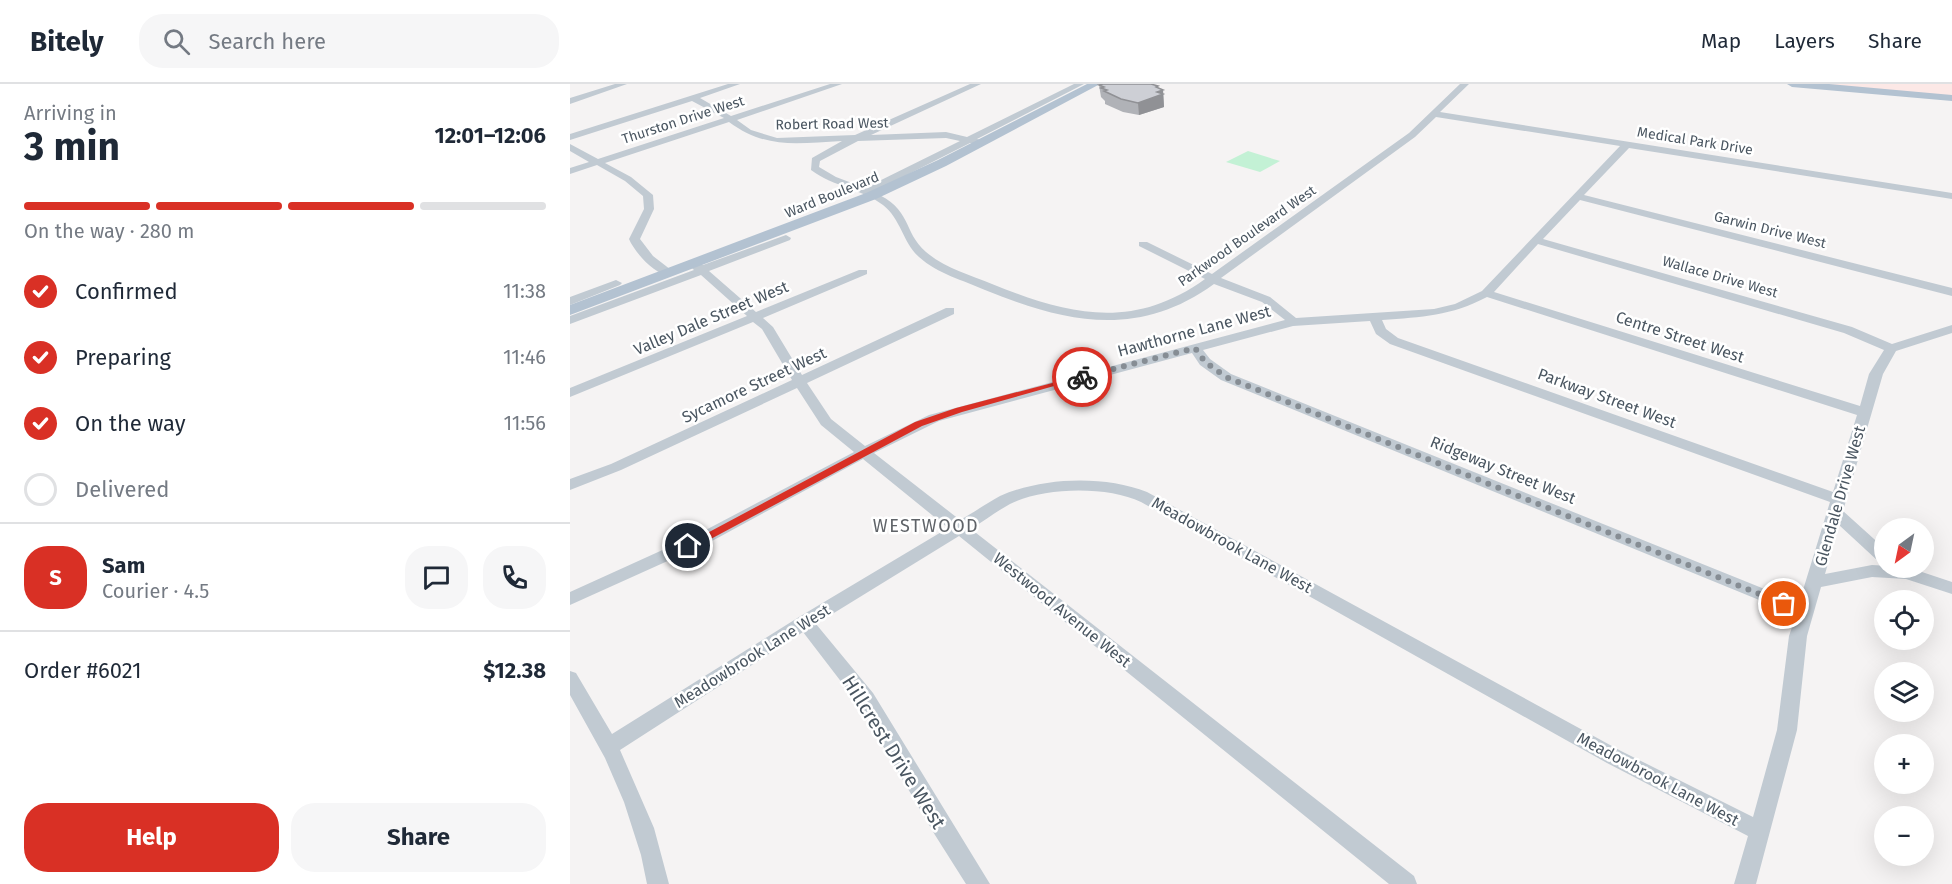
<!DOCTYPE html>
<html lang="en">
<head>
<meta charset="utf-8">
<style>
	body { margin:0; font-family:"Fira Sans",sans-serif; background:#f6f6f7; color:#1f2937; height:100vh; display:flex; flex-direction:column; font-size:22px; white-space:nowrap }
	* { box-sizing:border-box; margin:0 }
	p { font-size:20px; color:#747a83 }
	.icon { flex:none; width:33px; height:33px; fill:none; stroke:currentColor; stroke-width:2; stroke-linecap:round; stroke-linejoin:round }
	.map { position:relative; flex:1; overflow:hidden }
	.panel { display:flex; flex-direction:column; background:#fff; width:570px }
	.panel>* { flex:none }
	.needle { width:39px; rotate:213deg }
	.fabs { position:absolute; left:1304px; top:434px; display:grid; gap:12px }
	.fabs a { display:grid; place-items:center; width:60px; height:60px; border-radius:50%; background:#fff; box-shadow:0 6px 24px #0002; font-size:30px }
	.pin { position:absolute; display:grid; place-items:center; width:51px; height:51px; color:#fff; margin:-26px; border:3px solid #fff; border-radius:50%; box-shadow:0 2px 6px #0007 }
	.courier { position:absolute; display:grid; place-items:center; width:60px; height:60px; margin:-30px; border:4px solid #d93025; border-radius:50%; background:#fff; color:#222; box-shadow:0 2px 8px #0007 }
	.head em { font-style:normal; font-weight:700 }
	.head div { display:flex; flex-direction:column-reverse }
	.head { display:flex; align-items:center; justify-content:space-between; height:102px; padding:0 24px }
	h1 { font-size:39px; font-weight:700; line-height:45px }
	.bar { display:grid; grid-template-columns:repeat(4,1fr); gap:9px 6px; align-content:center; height:72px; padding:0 24px }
	.bar i { height:8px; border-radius:4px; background:#e0e1e3 }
	.bar .on { background:#d93025 }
	.bar p { grid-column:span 4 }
	.line { display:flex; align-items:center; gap:15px; padding:0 24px; border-top:2px solid #e0e1e3 }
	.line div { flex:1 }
	.round { display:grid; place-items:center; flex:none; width:63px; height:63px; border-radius:24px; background:#f6f6f7 }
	ol { padding:0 24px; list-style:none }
	li { display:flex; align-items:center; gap:18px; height:66px }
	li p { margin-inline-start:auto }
	li .icon { padding:6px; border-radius:50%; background:#d93025; color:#fff; stroke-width:4 }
	li:last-child { color:#747a83 }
	li i { width:33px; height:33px; border:3px solid #e0e1e3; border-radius:50% }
	.button { display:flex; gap:12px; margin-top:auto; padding:12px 24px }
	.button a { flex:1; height:69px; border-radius:24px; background:#d93025; color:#fff; font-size:24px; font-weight:700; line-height:69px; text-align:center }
	.button a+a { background:#f6f6f7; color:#1f2937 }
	header { display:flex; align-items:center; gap:36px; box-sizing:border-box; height:84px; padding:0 30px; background:#fff; border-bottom:2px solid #e0e1e3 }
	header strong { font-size:28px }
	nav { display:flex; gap:33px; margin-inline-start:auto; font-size:21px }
	.search { width:420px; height:54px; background:#f6f6f7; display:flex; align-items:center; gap:15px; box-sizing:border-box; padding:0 21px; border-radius:24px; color:#747a83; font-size:22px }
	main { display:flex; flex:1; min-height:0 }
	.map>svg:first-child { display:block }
	.medical { fill:#fce8e6 }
	.green { fill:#c3f1d5 }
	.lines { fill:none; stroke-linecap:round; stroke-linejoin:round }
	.minor { fill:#c1cad2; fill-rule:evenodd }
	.major { fill:#b3c2d1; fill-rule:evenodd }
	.wall { fill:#b0b2b7 }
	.shaded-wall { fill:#909195 }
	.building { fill:#cdcfd5; stroke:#909195; stroke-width:1.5 }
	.route { fill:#d93025 }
	.done { stroke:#868d94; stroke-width:6; stroke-dasharray:0 10.8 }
	.labels { text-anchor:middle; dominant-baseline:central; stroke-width:5; stroke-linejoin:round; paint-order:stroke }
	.far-street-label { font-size:14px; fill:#4a5661; stroke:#fff }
	.street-label { font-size:16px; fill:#4a5661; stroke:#fff }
	.neighbourhood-label { font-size:18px; letter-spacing:1.5px; fill:#5f6368; stroke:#fff }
	.near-street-label { font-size:20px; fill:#4a5661; stroke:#fff }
</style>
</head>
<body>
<header>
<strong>Bitely</strong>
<div class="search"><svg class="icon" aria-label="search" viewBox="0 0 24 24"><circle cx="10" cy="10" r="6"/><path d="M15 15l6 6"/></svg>Search here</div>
<nav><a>Map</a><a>Layers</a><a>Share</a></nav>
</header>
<main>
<section class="panel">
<div class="head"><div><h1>3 min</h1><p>Arriving in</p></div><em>12:01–12:06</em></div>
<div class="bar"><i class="on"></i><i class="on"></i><i class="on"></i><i></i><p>On the way · 280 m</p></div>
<ol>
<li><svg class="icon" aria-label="check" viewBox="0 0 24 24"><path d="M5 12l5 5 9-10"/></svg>Confirmed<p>11:38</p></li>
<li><svg class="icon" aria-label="check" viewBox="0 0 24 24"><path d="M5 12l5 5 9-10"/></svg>Preparing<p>11:46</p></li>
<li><svg class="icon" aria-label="check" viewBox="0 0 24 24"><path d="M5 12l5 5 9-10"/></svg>On the way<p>11:56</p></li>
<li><i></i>Delivered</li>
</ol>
<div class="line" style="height:108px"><b class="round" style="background:#d93025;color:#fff">S</b><div><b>Sam</b><p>Courier · 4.5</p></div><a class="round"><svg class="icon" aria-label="chat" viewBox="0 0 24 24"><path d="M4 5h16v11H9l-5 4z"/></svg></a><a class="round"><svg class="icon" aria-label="phone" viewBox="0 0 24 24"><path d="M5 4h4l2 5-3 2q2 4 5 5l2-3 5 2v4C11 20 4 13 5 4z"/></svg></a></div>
<div class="line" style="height:78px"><div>Order #6021</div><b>$12.38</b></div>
<div class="button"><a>Help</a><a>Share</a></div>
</section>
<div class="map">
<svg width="1382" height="800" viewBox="0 0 1382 800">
	<rect width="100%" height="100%" fill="#f5f3f3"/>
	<!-- medical -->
	<path class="medical" d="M1252,0H1382V12Z"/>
	<!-- green -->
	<path class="green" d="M678,67L710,77L690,88L656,78Z"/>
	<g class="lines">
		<!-- minor -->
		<path class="minor" d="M45,0H57L0,20V14Z
			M158,0H170L130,14L161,32L260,0H272L167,36L181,46L207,54L285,51L400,0H411L301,51L376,48L397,53L504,0H514L407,55L415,57V61L400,59L303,108C343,125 332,147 356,168C375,184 400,191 422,200C498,231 563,247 635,195L569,162V158H577L642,190L839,49L890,0H899L870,28L1382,109V115L1059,64L1014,111L1382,204V212L1010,116L973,155L1282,243L1322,260L1382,241V249L1326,267L1313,290L1273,427L1314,464V479L1308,477L1269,441L1255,490L1302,481L1337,483L1382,498V510L1336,495L1302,493L1251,503L1237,552L1227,646L1186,800H1164L1178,752L1037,679L571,418C537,402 474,403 440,420C427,427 414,437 401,445L844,792L847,800H819L389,452L246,540L303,609L420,800H396L365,751L289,621L233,548L50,666L84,744L99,800H77L71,771L54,718L35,674L0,611V587L6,589L42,650L229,533L378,444L293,375L142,457L0,521V508L130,449L284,368L251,341L227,304L51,386L0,406V395L41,380L222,296L192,245L183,238L0,313V304L177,232L131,191L0,240V232L124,186L117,179L119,177H127L133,181L216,151L221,154L220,156L139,187L186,228L289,186H297V190L193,234L203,243L232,291L376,224H384V230L237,299L261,335L295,362L359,331L715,236L692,218L644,200C568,255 496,239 415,206C393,196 368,190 349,173C333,159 331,135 313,121C292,105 264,103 241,86L242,74L272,57C228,59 197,66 159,38L35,79L61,93L83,111L84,125L70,155L83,172L105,189L103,191C87,194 65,169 59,155L74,125L73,112L55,97L27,81L0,90V84L19,78L0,67V60L28,75L154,34L122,17L0,56V50ZM866,33L1050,62L912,207L885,220L864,225L726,234L700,213L651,194L845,53ZM376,54L390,57L295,104L266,93L249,83L250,77L288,57ZM968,160L1274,249L1314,266L1299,290L1290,322L924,208ZM917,213L1287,331L1263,408L828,254L816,245L812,236C852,233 881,232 917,213ZM800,237L806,250L820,260L1260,418L1229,519L661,290L640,275L633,266L723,242ZM622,269L630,281L651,296L1226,531L1219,552L1207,646L1183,733L1051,667L577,408C534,391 473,393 430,412C417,419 403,429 390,436L304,369L369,337Z
			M46,196L52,199L50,201L0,221V213Z"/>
		<!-- major -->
		<path class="major" d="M517,0H530L376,82L306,115L0,231V221L296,109L368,76Z
			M1217,0H1259L1382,11V17L1222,3Z"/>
	</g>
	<!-- wall -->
	<path class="wall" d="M529,1L588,4L593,6L594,23L569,31L553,28L535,20V17L531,13Z"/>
	<!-- shaded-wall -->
	<path class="shaded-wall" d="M588,2V7L593,6L594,23L569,31L568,19L586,3Z"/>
	<!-- building -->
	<path class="building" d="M533,0H581L588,2L586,3L593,6L587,8L593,10L568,19L551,15L534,7L537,6L531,4L534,3L529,1Z"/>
	<!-- route -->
	<path class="route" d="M509,292L516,293L392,328L352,342L122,465L118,466L113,462L345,338L386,324Z"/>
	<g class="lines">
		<!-- done -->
		<path class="done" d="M512,293L625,264L635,278L656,293L1214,520"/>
	</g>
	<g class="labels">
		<!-- far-street labels -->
		<g class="far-street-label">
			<text transform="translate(113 36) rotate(-18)">Thurston Drive West</text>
			<text transform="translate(262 40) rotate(-1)">Robert Road West</text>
			<text transform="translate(1125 57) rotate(9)">Medical Park Drive</text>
			<text transform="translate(262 111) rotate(-22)">Ward Boulevard</text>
			<text transform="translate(1200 146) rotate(14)">Garwin Drive West</text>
			<text transform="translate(677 152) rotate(-35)">Parkwood Boulevard West</text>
			<text transform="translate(1150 193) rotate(16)">Wallace Drive West</text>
		</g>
		<!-- street labels -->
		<g class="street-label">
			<text transform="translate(141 234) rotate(-23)">Valley Dale Street West</text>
			<text transform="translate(624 247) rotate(-15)">Hawthorne Lane West</text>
			<text transform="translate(1110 253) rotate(18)">Centre Street West</text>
			<text transform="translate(184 301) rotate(-25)">Sycamore Street West</text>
			<text transform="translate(1037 314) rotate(20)">Parkway Street West</text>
			<text transform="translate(933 386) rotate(22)">Ridgeway Street West</text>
			<text transform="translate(1270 412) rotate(-74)">Glendale Drive West</text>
			<text transform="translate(662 461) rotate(29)">Meadowbrook Lane West</text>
			<text transform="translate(492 526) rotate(39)">Westwood Avenue West</text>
			<text transform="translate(182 572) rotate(-32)">Meadowbrook Lane West</text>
			<text transform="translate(1088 695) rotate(28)">Meadowbrook Lane West</text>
		</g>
		<!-- neighbourhood labels -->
		<g class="neighbourhood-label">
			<text x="356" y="442">WESTWOOD</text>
		</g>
		<!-- near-street labels -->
		<g class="near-street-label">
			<text transform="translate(324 668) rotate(58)">Hillcrest Drive West</text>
		</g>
	</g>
</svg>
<div class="fabs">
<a><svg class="needle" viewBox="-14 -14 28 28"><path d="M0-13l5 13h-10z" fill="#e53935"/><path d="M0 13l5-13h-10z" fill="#747a83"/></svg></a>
<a><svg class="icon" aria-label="locate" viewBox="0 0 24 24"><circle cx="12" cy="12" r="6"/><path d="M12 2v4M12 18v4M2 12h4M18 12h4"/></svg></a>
<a><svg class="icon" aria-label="layers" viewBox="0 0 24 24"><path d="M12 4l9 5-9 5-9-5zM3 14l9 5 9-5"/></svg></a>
<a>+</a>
<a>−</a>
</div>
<div class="pin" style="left:1214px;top:520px;background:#ea580c"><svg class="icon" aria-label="bag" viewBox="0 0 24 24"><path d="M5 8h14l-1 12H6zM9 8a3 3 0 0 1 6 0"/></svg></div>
<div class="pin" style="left:118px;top:462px;background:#1f2937"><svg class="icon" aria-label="home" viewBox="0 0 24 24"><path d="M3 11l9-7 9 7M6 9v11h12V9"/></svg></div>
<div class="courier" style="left:512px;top:293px"><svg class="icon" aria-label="bike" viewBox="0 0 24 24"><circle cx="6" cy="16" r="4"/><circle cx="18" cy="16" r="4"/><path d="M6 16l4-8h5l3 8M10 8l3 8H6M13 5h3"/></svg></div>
</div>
</main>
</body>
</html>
